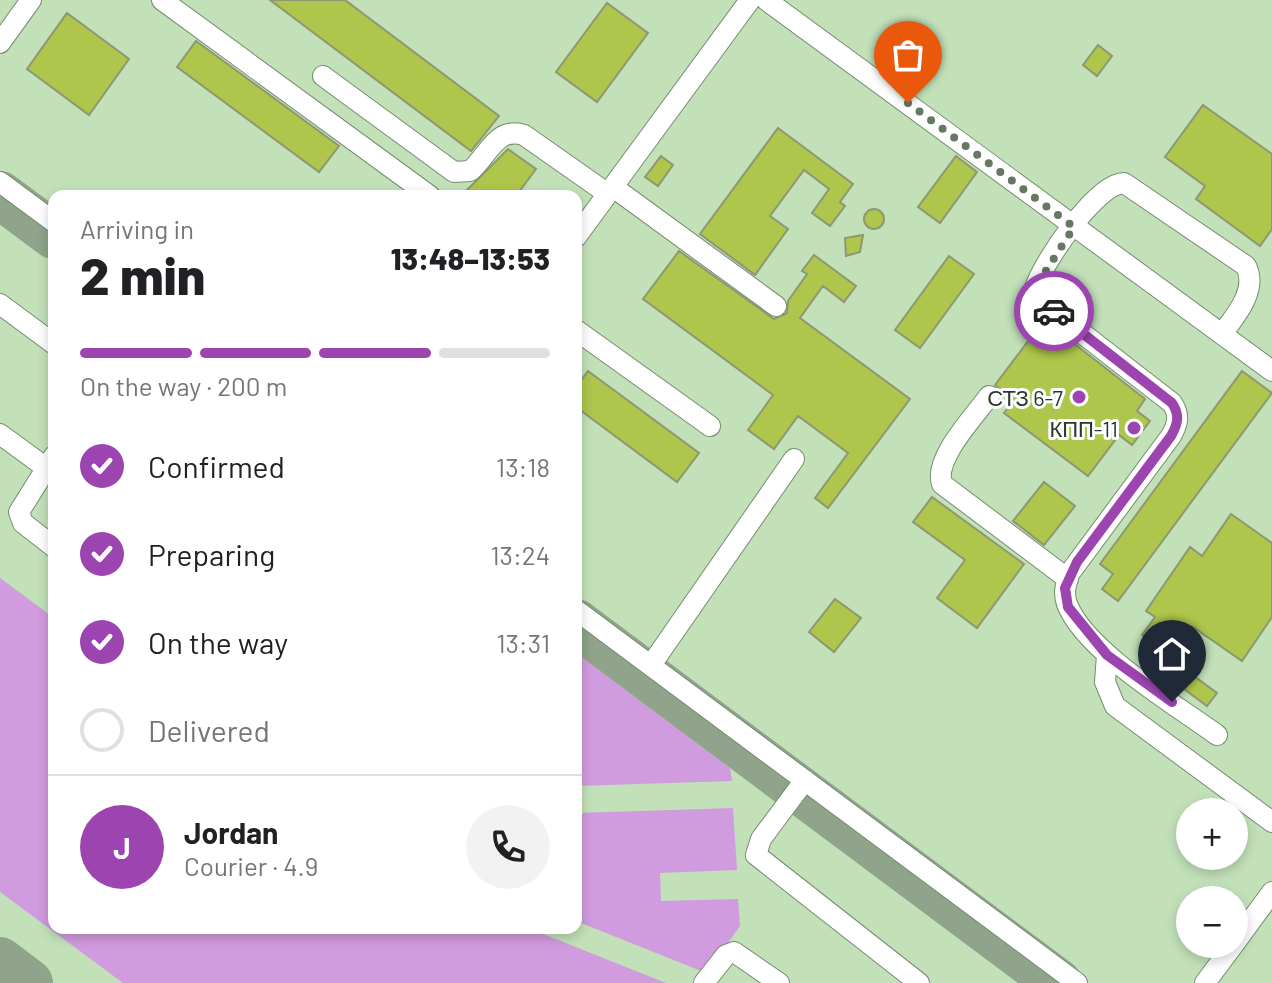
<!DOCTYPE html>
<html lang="en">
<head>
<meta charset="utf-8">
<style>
	body { margin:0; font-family:Barlow,sans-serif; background:#f2f2f2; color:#202124; height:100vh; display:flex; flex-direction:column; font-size:30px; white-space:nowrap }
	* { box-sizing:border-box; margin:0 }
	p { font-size:26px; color:#757577 }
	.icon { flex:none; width:44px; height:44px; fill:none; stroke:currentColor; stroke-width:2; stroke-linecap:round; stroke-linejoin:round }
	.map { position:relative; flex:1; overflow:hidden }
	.panel { position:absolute; left:48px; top:190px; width:534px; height:744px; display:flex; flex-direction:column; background:#fff; border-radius:16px; box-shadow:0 4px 12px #0003 }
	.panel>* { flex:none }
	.fabs { position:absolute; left:1176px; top:798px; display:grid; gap:16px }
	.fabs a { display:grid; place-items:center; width:72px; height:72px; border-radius:50%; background:#fff; box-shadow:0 4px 12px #0003; font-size:40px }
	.pin { position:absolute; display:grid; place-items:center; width:68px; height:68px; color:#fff; margin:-82px -34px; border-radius:50% 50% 50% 0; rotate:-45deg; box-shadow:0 0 8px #0007 }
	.pin .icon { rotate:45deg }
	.courier { position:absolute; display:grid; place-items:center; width:80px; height:80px; margin:-40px; border:6px solid #9c45b1; border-radius:50%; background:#fff; color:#222; box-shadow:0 2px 10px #0007 }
	.head em { font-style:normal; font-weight:800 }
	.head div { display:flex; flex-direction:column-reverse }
	.head { display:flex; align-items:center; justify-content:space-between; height:136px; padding:0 32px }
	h1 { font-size:52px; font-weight:800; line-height:60px }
	.bar { display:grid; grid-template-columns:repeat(4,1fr); gap:12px 8px; align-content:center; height:96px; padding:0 32px }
	.bar i { height:10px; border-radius:6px; background:#e0e0e0 }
	.bar .active { background:#9c45b1 }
	.bar p { grid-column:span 4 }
	.line { display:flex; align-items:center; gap:20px; padding:0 32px; border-top:2px solid #e0e0e0 }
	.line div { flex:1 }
	.round { display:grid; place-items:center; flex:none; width:84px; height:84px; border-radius:42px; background:#f2f2f2 }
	ol { padding:0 32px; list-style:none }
	li { display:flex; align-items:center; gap:24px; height:88px }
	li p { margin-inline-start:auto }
	li .icon { padding:8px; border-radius:50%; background:#9c45b1; color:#fff; stroke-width:4 }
	li:last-child { color:#757577 }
	li i { width:44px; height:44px; border:4px solid #e0e0e0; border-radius:50% }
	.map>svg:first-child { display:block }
	.built { fill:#c2e1b9; fill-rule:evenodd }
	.green { fill:#d19bdf }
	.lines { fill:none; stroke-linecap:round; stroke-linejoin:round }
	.taxiway { stroke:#8fa48a; stroke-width:48 }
	.building { fill:#aec64b; stroke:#8e9772; stroke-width:2 }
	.minor-casing { stroke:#748d6d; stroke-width:22 }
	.minor { stroke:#fff; stroke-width:20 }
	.done { stroke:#667762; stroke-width:8; stroke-dasharray:0 14.4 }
	.route { stroke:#9c45b1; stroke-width:10 }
	.poi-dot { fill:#9c45b1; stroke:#fff; stroke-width:3 }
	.labels { text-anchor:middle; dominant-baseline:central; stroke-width:6; stroke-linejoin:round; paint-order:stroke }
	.poi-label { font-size:22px; fill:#2c372a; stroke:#fff; text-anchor:end }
</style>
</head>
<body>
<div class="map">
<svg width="1272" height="983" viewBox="0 0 1272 983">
	<rect width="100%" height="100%" fill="#d2edca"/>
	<!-- built -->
	<path class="built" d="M0,0H1272V983H0ZM54,196H576V928H54ZM1190,812H1234V856H1190ZM1190,900H1234V944H1190Z"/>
	<!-- green -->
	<path class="green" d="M0,578L54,618V928H539L538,932L666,983H123L0,892Z
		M576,653L730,768L732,781L576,786Z
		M733,808L737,870L660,873L661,901L738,899L740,926L706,973L576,921V813Z"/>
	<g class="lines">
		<!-- taxiway -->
		<path class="taxiway" d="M0,195L54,235
			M576,623L1058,983
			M0,961L29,983"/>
	</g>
	<!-- building -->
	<path class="building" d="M270,0H345L499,116L471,151Z
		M607,3L648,33L597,102L556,72Z
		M67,13L129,59L89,115L27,69Z
		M196,41L339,146L319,172L177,67Z
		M1098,45L1112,56L1097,76L1083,65Z
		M1203,105L1272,154V229L1260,246L1196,199L1205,186L1165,157Z
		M778,128L853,184L840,202L845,206L830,226L812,213L829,189L804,170L770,216L788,229L755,275L700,234Z
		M508,149L536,169L516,196H461Z
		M661,156L673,165L658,186L645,177Z
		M956,156L977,172L940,223L918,207Z
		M864 219a10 10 0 1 1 20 0a10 10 0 1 1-20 0Z
		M863,235L860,252L846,256L845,238Z
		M679,251L774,319L787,313L788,301L807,274L802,271L814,255L856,286L844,302L823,286L800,318L910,399L828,508L815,498L848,453L798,416L774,449L748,430L773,395L643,299Z
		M949,256L974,274L920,348L895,330Z
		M1044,320L1145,399L1137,411L1150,421L1132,445L1119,435L1088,476L1004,413L1014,400L995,385Z
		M588,371L699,453L677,482L576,407V387Z
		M1242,371L1272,393L1118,601L1102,589L1113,574L1100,564Z
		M1044,482L1075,506L1044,545L1013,521Z
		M932,497L1024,564L977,628L937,598L965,560L913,522Z
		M1231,514L1272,543V617L1242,661L1193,627L1173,656L1142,635L1155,617L1146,611L1190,547L1202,556Z
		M835,599L861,618L834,652L809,632Z
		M1190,673L1217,693L1207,706L1180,686Z"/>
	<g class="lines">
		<defs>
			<path id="minor" d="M162,0L430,196
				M766,0L1272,371
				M0,43L31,0
				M323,76L454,172L470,171C488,156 496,126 524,135L608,194
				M0,182L54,222
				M613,187L776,306
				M576,237L750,0
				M0,304L54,344
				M576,330L710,426
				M989,396C975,416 933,459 942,484L1068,579
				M0,434L45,467
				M54,456L19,512L23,523L54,547
				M576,610L1077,983
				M1107,655L1105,682L1115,706L1272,822
				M651,665L794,459
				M1217,735C1176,705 1085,651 1067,604C1063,593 1066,584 1069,574L1171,436C1178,424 1180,415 1172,403L1047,306L1035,288C1043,262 1097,183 1124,183L1246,266C1258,290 1236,315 1222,334
				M805,780L761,839L756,855L919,983
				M1234,944L1272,892
				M704,983L726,955L734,952L779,983
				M1205,983L1234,944"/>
		</defs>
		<!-- minor casing -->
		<use href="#minor" class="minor-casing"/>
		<!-- minor -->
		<use href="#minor" class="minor"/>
	</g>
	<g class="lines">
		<!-- done -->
		<path class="done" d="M908,103L1074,227L1035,288L1054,311"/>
		<!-- route -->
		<path class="route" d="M1054,311L1172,403C1180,415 1178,424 1171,436L1077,562L1065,588L1068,607L1107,655L1172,702"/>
	</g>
	<!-- markers -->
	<g class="poi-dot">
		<circle cx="1079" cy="397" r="8"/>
		<circle cx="1134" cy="428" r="8"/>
	</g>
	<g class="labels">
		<!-- poi labels -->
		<g class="poi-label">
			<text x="1063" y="397">СТЗ 6-7</text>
			<text x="1118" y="428">КПП-11</text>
		</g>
	</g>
</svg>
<div class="fabs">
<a>+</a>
<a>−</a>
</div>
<div class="pin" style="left:908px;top:103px;background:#ea580c"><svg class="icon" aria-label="bag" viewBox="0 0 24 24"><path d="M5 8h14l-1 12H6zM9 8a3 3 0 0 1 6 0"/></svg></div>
<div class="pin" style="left:1172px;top:702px;background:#1f2937"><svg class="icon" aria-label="home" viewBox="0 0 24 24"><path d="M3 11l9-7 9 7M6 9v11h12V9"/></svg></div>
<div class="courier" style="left:1054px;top:311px"><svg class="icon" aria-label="car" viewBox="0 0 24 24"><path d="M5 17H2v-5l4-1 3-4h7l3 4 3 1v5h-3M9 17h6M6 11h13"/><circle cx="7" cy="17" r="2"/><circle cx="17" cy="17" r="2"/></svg></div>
<section class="panel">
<div class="head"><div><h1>2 min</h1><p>Arriving in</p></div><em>13:48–13:53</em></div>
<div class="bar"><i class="active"></i><i class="active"></i><i class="active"></i><i></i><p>On the way · 200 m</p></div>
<ol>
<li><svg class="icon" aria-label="check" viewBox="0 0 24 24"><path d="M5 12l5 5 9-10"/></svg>Confirmed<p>13:18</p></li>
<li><svg class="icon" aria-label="check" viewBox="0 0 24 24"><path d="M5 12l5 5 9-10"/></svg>Preparing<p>13:24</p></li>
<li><svg class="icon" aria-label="check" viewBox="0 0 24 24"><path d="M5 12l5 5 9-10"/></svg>On the way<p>13:31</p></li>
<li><i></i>Delivered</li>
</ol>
<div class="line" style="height:144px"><b class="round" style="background:#9c45b1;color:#fff">J</b><div><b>Jordan</b><p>Courier · 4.9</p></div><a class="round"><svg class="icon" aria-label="phone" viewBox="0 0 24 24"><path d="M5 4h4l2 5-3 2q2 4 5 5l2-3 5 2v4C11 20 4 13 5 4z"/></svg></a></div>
</section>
</div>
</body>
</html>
